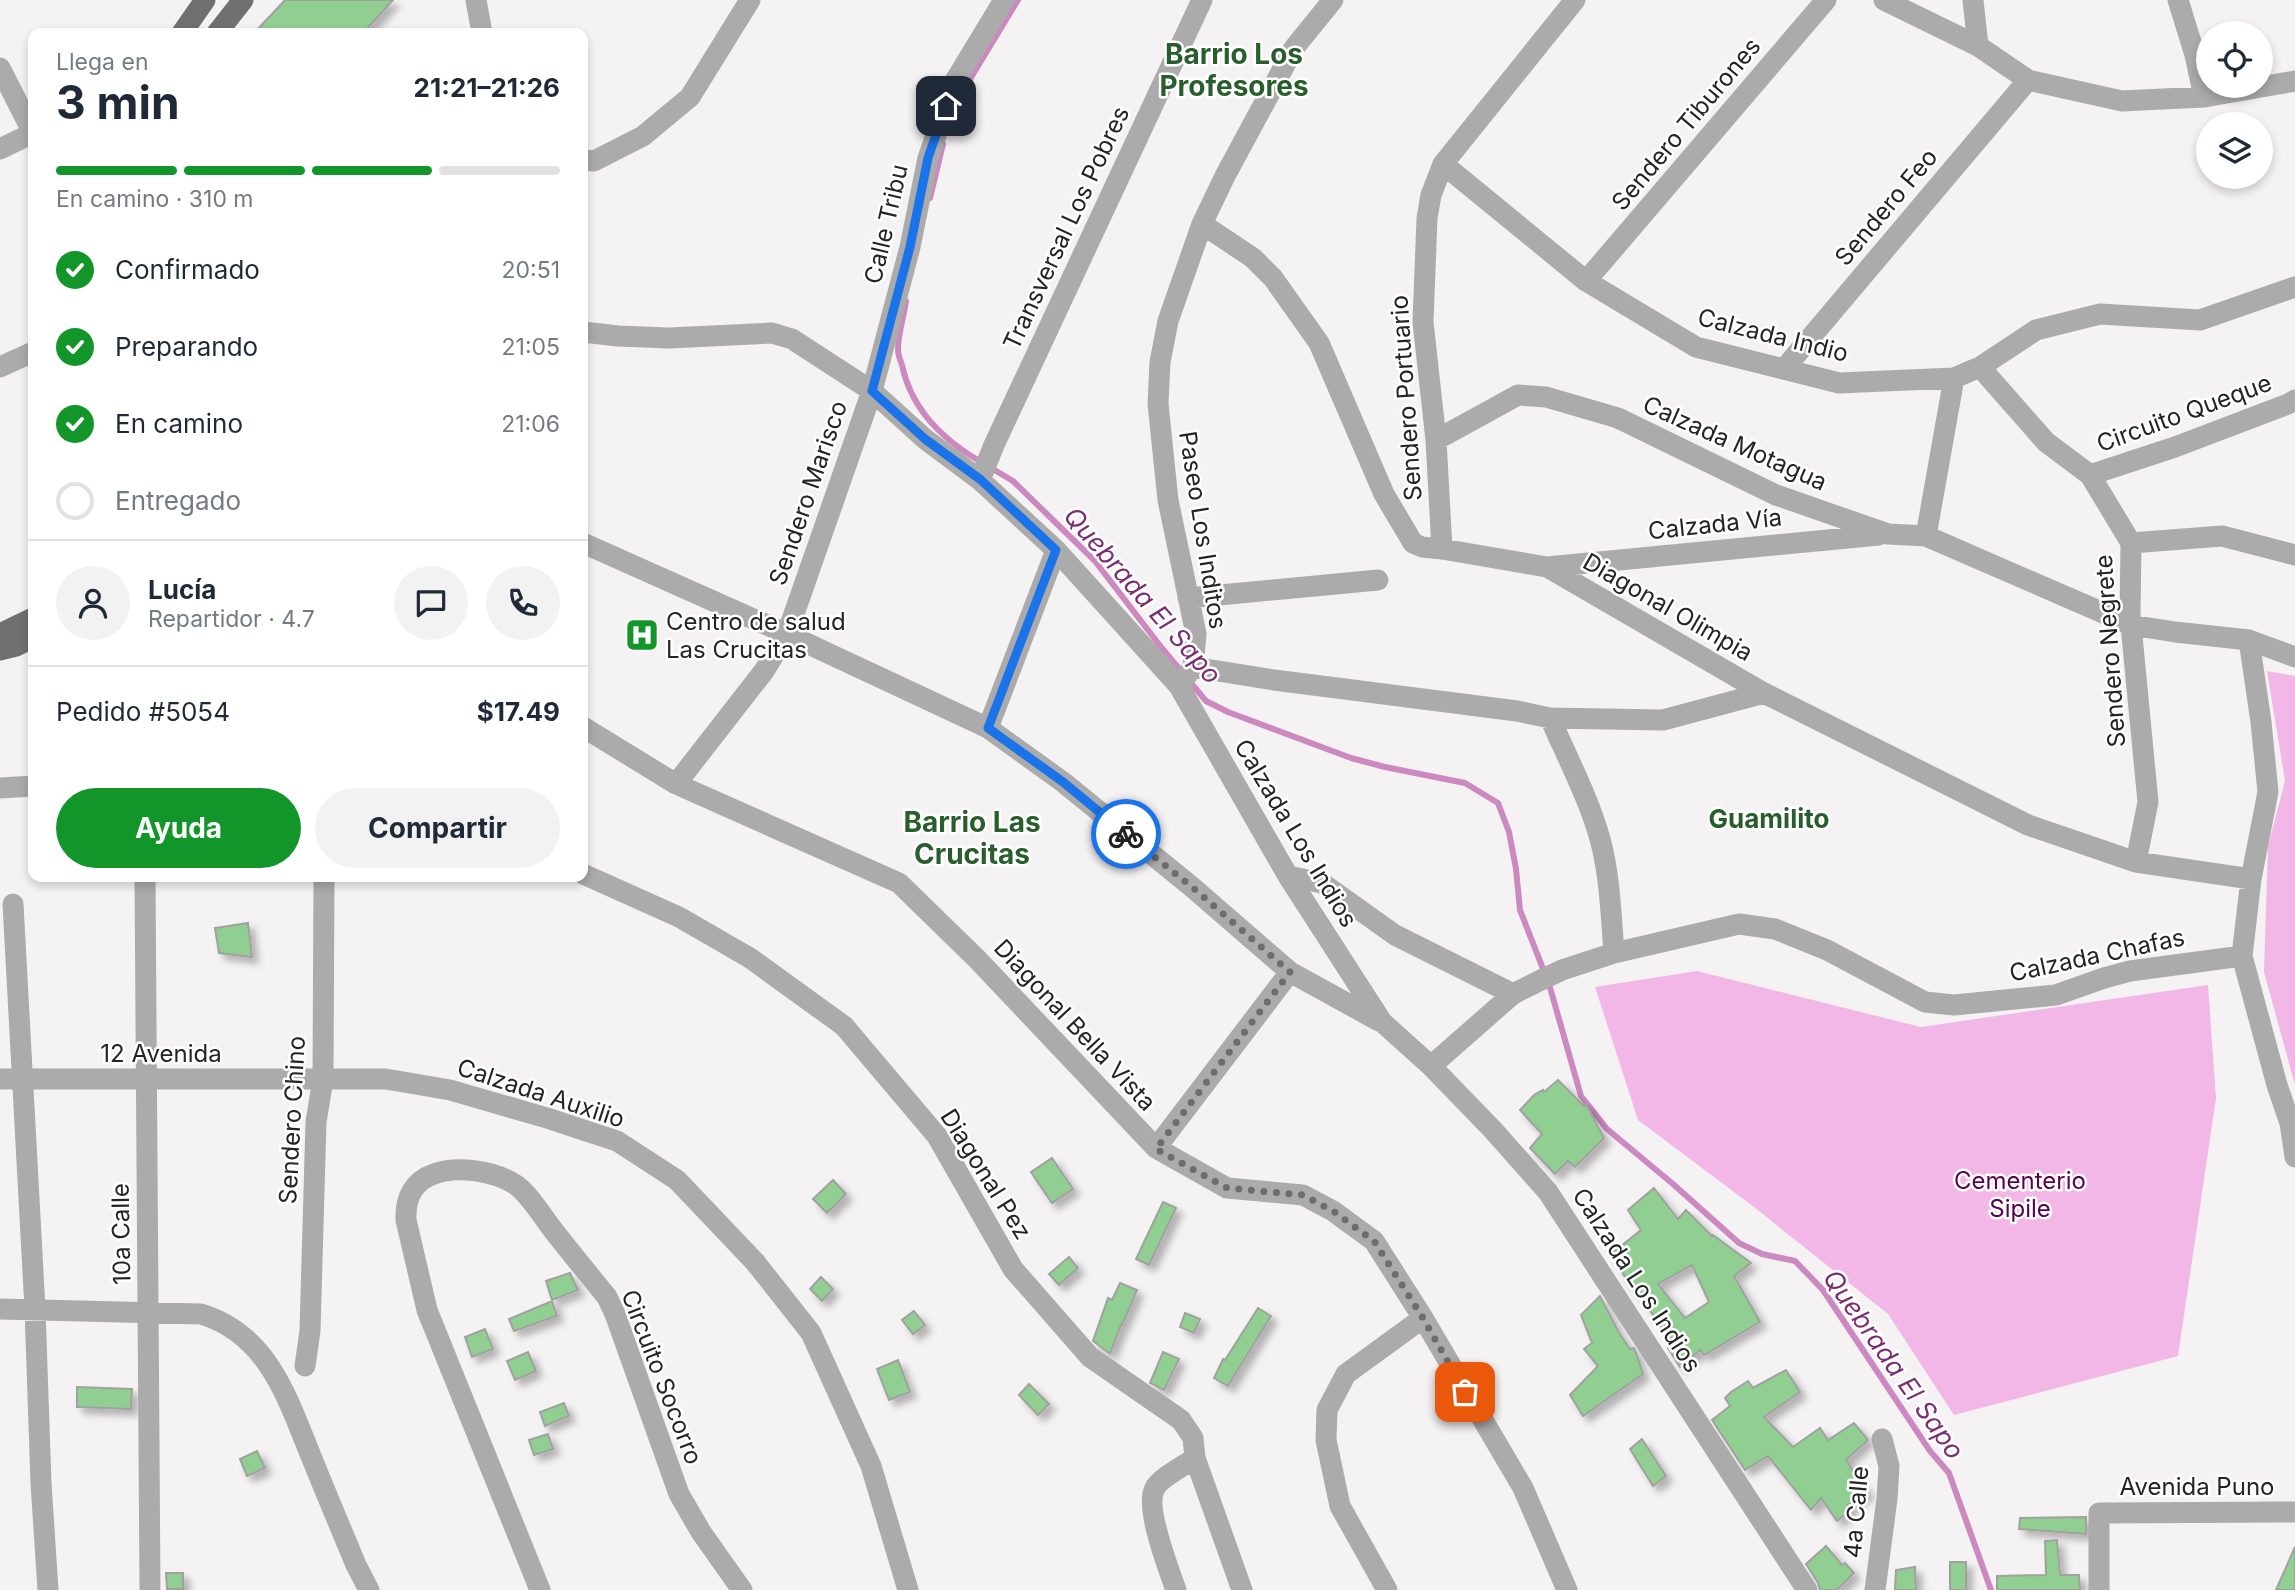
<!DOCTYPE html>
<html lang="es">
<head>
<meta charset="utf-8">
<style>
	body { margin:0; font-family:Inter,sans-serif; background:#f2f2f3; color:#1f2937; height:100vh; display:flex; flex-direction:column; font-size:26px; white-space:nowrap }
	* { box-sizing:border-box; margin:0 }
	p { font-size:23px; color:#747a83 }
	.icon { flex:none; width:38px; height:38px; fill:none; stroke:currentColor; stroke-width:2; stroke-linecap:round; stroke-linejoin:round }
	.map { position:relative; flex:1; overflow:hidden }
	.sheet { position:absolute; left:28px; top:28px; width:560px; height:854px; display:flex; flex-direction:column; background:#fff; border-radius:14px; box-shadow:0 4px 10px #0003 }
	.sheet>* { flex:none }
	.buttons { position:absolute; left:2196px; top:21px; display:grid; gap:14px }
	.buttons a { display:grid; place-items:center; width:77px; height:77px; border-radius:50%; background:#fff; box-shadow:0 4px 10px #0003; font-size:35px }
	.pin { position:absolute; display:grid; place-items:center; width:60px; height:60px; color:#fff; margin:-30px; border-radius:14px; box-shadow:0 4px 10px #0006 }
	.courier { position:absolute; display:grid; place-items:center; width:70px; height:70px; margin:-35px; border:5px solid #1a73e8; border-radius:50%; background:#fff; color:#222; box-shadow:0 2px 9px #0007 }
	.headline em { font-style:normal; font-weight:700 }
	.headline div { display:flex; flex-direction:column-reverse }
	.headline { display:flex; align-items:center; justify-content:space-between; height:119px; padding:0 28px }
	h1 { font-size:46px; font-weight:700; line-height:52px }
	.bar { display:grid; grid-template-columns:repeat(4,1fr); gap:10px 7px; align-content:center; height:84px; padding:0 28px }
	.bar i { height:9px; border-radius:5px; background:#e0e1e3 }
	.bar .current { background:#12962a }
	.bar p { grid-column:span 4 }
	.line { display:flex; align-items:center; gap:18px; padding:0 28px; border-top:2px solid #e0e1e3 }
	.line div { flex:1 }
	.round { display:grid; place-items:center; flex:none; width:74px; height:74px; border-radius:37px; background:#f2f2f3 }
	ol { padding:0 28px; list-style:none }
	li { display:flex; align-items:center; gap:21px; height:77px }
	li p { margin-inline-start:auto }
	li .icon { padding:7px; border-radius:50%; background:#12962a; color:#fff; stroke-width:4 }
	li:last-child { color:#747a83 }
	li i { width:38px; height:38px; border:4px solid #e0e1e3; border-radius:50% }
	.cta { display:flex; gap:14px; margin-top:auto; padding:14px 28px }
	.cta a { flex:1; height:80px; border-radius:42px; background:#12962a; color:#fff; font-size:28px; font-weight:700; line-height:80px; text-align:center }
	.cta a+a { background:#f2f2f3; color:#1f2937 }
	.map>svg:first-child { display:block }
	.green { fill:#f2b7e6 }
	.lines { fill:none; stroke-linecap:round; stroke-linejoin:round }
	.stream { stroke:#cc89c0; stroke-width:6 }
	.building { fill:#90cf91; stroke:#9fa29f; stroke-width:2; fill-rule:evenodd; filter:url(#shadow) }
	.minor { stroke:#acabac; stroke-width:21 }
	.major { stroke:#716f71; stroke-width:21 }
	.done { stroke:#6e6c6d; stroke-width:7; stroke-dasharray:0 12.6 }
	.route { stroke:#1a73e8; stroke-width:9 }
	.labels { text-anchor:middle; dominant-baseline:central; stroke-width:5; stroke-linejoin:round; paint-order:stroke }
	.street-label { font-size:24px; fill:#252424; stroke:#fff }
	.poi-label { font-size:24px; fill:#252424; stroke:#fff; text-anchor:start }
	.park-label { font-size:24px; fill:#57034e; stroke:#fff }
	.water-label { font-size:26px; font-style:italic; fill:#7b2d71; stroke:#fff }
	.neighbourhood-label { font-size:26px; font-weight:bold; fill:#275e2b; stroke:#fff }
	.quarter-label { font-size:28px; font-weight:bold; fill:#275e2b; stroke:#fff }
</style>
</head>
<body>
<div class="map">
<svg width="2295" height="1590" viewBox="0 0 2295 1590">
	<defs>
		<filter id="shadow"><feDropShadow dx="6" dy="6" stdDeviation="3.5" flood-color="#0004"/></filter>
	</defs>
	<rect width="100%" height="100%" fill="#f5f2f4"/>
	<!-- green -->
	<path class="green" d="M2267,671L2295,676V1085L2264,972L2268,846L2285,781Z
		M1697,971L1921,1027L2208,985L2216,1098L2178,1356L1954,1415L1888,1314L1754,1207L1638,1120L1595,987Z"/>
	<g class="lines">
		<!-- stream -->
		<path class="stream" d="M961,94L1018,0
			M930,198L943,144
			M906,301C904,316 898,334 898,349C898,354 900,360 902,365C911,409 943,440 981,462
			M991,468L1013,481L1095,561L1161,647L1206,701L1228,712L1351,758L1385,767L1465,783L1498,803L1509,832L1516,869L1520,910L1549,984L1581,1096L1607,1129L1673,1184L1739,1243L1762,1254L1795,1261L1823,1290L1930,1451L1949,1473L1991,1590"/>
	</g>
	<!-- building -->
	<path class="building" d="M285,0H393L363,33H254Z
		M248,923L252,957L219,953L215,928Z
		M1558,1080L1584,1106L1586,1104L1604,1138L1575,1167L1568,1161L1555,1174L1530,1148L1542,1134L1520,1110L1534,1095L1543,1090L1544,1092Z
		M1052,1158L1073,1189L1052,1203L1031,1172Z
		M833,1180L846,1194L827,1213L813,1199Z
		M1654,1188L1678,1219L1686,1210L1712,1236L1713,1235L1751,1263L1734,1276L1760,1322L1704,1355L1700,1350L1680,1367L1668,1348L1673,1344L1635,1289L1633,1290L1611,1254L1641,1230L1628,1210ZM1692,1265L1709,1302L1685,1318L1658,1284Z
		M1163,1202L1176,1208L1149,1265L1136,1259Z
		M1069,1257L1078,1268L1059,1285L1049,1274Z
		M570,1273L578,1290L552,1300L546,1281Z
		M821,1277L833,1289L822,1301L810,1289Z
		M1120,1283L1137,1290L1122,1325H1121L1110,1354L1093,1341L1108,1298L1112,1300Z
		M1600,1296L1618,1331L1630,1349L1634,1348L1635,1350L1643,1374L1583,1416L1570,1395L1598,1366L1584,1349L1592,1343L1581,1315Z
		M552,1301L557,1316L514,1331L509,1319Z
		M1258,1308L1271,1316L1228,1386L1214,1378L1223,1359L1225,1360Z
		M914,1311L925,1325L913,1334L902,1320Z
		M1185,1313L1200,1319L1194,1333L1180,1327Z
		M485,1329L493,1349L472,1357L465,1337Z
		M528,1352L536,1371L515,1380L507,1361Z
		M1163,1352L1179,1359L1164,1390L1150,1383Z
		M898,1360L910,1392L889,1400L877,1369Z
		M1786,1370L1800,1392L1764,1417L1793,1447L1820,1428L1828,1440L1854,1423L1868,1440L1846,1460L1868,1493L1848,1505L1852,1509L1837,1521L1821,1498L1811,1510L1768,1456L1745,1470L1712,1420L1730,1406L1725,1398L1731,1392L1748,1381L1753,1388Z
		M1029,1384L1049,1404L1038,1415L1019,1395Z
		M77,1387L132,1389L131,1409L77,1407Z
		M564,1403L569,1416L545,1426L540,1412Z
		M548,1434L553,1449L534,1455L529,1440Z
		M1642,1439L1666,1476L1653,1486L1630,1449Z
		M257,1451L265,1468L247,1476L240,1459Z
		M2086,1517V1534L2019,1529L2020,1518Z
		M2057,1540L2060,1575H2079L2080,1590H1997V1576L2046,1575L2045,1541Z
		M1826,1546L1842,1565L1845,1563L1854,1573L1837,1590H1820L1818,1583L1806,1564Z
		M2295,1547V1590H2276Z
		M1950,1562H1966V1590H1950Z
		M1915,1567L1916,1590H1895L1896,1570Z
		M166,1573H183V1589H167Z"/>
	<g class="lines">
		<!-- minor -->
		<path class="minor" d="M476,0L482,33
			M1884,0L1978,46L2028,80L2122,101L2204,97L2295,81
			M1973,0L1978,46
			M2178,0L2195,55L2204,97
			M0,68L33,133
			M0,149L33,133
			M583,160L594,161L643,136L690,97L750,0
			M1443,164L1586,281L1696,347L1839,383L1954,378L1980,367L2036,330L2100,314L2200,320L2295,287
			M1202,224L1253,258L1273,278L1319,343L1384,494L1413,543L1422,547L1442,549L1547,567L1764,693L2028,825L2136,862L2251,879
			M1586,281L1826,0
			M583,332L618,336L669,338L772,333L792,339L872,391L925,439L980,480L1056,550L1179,686L1288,876L1382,1022L1431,1066L1493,1130L1548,1192L1807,1590
			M0,367L33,352
			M1980,367L2046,442L2090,475L2131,543L2130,615L2148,802L2136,862
			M1784,369L2028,80
			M1436,440L1518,395L1546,397L1618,418L1776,495L1888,534L1926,536L2131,625L2175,632L2249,640L2295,657
			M2090,475L2175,447L2288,404L2295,400
			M980,480L994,445L1202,0
			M1926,536L1954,378
			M583,543L787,634L988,728L1063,782L1192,887L1290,972L1379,1021
			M2131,543L2222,536L2295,555
			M1442,549L1436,440L1423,322L1427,218L1431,195L1443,164L1575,0
			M1547,567L1879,535
			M1188,598L1378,580
			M2249,640L2261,722L2268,792L2251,879L2242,956L2277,1085L2290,1123L2295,1157
			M1193,667L1274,680L1517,711L1550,718L1663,720L1764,693
			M1179,686L1193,667L1196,634L1168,500L1158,404L1160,362L1168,321L1202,224L1225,176L1294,48L1333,0
			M1550,718C1567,757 1589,799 1600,839C1610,875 1611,916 1614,953
			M583,727L676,784L899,883L977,959L1156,1148L1227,1188L1303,1195L1333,1211L1374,1241L1423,1318L1523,1488L1567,1590
			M988,728L1056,550
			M676,784L764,671L787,634L872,391L910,247L928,158L955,81L1004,0
			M0,788L33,786
			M583,874L679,917L750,958L844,1026L937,1136L1013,1269L1090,1357L1181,1420L1193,1438L1195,1458L1242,1590
			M1288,876L1322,883L1395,935L1513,994
			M145,877L150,1590
			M13,904L35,1309L41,1483L48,1590
			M1431,1066L1513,994L1541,980L1562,970L1614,953L1739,924L1775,929L1827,950L1925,1002L1954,1005L2056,995L2104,978L2130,971L2242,956
			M0,1079H386L450,1090L547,1118L617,1141L677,1180L755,1262L811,1333L871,1466L908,1590
			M1156,1148L1290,972
			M0,1309L201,1314C270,1335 288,1401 313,1461C327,1496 342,1531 356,1565L369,1590
			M305,1366L310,1331L316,1122L323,1079L324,877
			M540,1590L427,1310L406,1220C405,1199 413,1181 434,1174C457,1165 495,1171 516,1185C529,1194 543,1217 553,1230C571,1253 589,1275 607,1297L615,1314L679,1494L701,1532L742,1590
			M1176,1590C1169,1570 1144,1506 1155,1488C1160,1478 1185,1465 1195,1458
			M1387,1590L1340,1506L1326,1440L1327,1410L1346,1374L1423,1318
			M1875,1590L1887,1499L1889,1466L1882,1439
			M2099,1590V1513L2295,1512"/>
		<!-- major -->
		<path class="major" d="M182,33L205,0
			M217,33L243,0
			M0,634L33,618
			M0,650L16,646L33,638"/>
	</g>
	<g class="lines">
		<!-- done -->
		<path class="done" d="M1126,834L1192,887L1290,972L1156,1149L1227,1188L1303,1195L1333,1211L1374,1241L1423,1318L1465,1392"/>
		<!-- route -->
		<path class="route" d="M946,106L928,158L910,247L872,391L925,439L981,480L1056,550L988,728L1063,782L1126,834"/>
	</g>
	<!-- icons -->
	<defs>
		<symbol id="hospital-square" viewBox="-11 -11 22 22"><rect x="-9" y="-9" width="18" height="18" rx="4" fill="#12962a" stroke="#fff"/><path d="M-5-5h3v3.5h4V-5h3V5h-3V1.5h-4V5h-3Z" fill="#fff"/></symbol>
	</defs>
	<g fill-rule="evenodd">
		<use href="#hospital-square" x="623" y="616" width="38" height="38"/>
	</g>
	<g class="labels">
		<!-- street labels -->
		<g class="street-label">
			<text transform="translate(1686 124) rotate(-50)">Sendero Tiburones</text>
			<text transform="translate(1886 207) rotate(-50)">Sendero Feo</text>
			<text transform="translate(886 224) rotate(-77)">Calle Tribu</text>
			<text transform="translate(1066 228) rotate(-65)">Transversal Los Pobres</text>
			<text transform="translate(1773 335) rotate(14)">Calzada Indio</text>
			<text transform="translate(1406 398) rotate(-94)">Sendero Portuario</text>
			<text transform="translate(2184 413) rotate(-20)">Circuito Queque</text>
			<text transform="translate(1735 443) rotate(24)">Calzada Motagua</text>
			<text transform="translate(808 493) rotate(-71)">Sendero Marisco</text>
			<text transform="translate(1715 524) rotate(-6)">Calzada Vía</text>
			<text transform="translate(1203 530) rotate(81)">Paseo Los Inditos</text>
			<text transform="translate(1668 607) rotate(30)">Diagonal Olimpia</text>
			<text transform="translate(2110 651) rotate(-94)">Sendero Negrete</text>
			<text transform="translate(1296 833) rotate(59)">Calzada Los Indios</text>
			<text transform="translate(2097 955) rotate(-12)">Calzada Chafas</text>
			<text transform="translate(1075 1025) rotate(47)">Diagonal Bella Vista</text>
			<text x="161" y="1053">12 Avenida</text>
			<text transform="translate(541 1093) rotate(18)">Calzada Auxilio</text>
			<text transform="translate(292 1120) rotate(-87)">Sendero Chino</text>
			<text transform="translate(986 1174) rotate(58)">Diagonal Pez</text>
			<text transform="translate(121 1234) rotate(-91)">10a Calle</text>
			<text transform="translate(1637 1280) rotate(57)">Calzada Los Indios</text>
			<text transform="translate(662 1377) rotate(69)">Circuito Socorro</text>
			<text x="2197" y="1486">Avenida Puno</text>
			<text transform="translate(1856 1512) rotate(-85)">4a Calle</text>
		</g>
		<!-- poi labels -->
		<g class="poi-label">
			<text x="666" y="621">Centro de salud<tspan x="666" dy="28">Las Crucitas</tspan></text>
		</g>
		<!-- park labels -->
		<g class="park-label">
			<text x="2020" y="1180">Cementerio<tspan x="2020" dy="28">Sipile</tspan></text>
		</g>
		<!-- water labels -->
		<g class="water-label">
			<text transform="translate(1143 595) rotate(49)">Quebrada El Sapo</text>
			<text transform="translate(1894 1364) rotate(55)">Quebrada El Sapo</text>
		</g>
		<!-- neighbourhood labels -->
		<g class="neighbourhood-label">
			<text x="1769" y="818">Guamilito</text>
		</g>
		<!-- quarter labels -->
		<g class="quarter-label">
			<text x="1234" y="54">Barrio Los<tspan x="1234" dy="32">Profesores</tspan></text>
			<text x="972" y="822">Barrio Las<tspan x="972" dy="32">Crucitas</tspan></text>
		</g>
	</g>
</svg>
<div class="buttons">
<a><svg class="icon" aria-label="locate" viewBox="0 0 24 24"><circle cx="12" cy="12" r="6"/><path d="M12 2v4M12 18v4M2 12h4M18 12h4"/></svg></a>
<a><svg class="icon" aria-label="layers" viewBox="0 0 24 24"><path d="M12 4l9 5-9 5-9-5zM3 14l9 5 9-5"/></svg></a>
</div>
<div class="pin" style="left:1465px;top:1392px;background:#ea580c"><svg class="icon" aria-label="bag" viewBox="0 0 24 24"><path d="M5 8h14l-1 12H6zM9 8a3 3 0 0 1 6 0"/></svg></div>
<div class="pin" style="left:946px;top:106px;background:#1f2937"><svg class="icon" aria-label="home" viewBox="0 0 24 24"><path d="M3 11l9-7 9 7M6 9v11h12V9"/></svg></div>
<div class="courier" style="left:1126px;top:834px"><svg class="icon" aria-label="bike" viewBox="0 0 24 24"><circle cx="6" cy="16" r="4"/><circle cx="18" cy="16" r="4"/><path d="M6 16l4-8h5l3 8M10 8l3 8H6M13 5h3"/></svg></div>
<section class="sheet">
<div class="headline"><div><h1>3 min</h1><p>Llega en</p></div><em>21:21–21:26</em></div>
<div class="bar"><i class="current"></i><i class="current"></i><i class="current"></i><i></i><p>En camino · 310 m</p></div>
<ol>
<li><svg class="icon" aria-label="check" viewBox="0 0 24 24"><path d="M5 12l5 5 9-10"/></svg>Confirmado<p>20:51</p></li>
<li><svg class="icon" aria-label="check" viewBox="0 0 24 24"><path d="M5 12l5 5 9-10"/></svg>Preparando<p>21:05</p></li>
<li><svg class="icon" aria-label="check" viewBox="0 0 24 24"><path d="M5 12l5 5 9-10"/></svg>En camino<p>21:06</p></li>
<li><i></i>Entregado</li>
</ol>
<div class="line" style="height:126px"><a class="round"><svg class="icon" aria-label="person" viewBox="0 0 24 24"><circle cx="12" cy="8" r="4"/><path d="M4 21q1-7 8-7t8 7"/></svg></a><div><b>Lucía</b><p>Repartidor · 4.7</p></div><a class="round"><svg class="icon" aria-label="chat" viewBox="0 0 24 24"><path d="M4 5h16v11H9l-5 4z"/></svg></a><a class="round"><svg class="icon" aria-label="phone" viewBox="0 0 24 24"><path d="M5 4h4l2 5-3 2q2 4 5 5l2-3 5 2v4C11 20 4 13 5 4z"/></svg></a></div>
<div class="line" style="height:91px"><div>Pedido #5054</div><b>$17.49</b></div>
<div class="cta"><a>Ayuda</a><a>Compartir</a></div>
</section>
</div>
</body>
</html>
